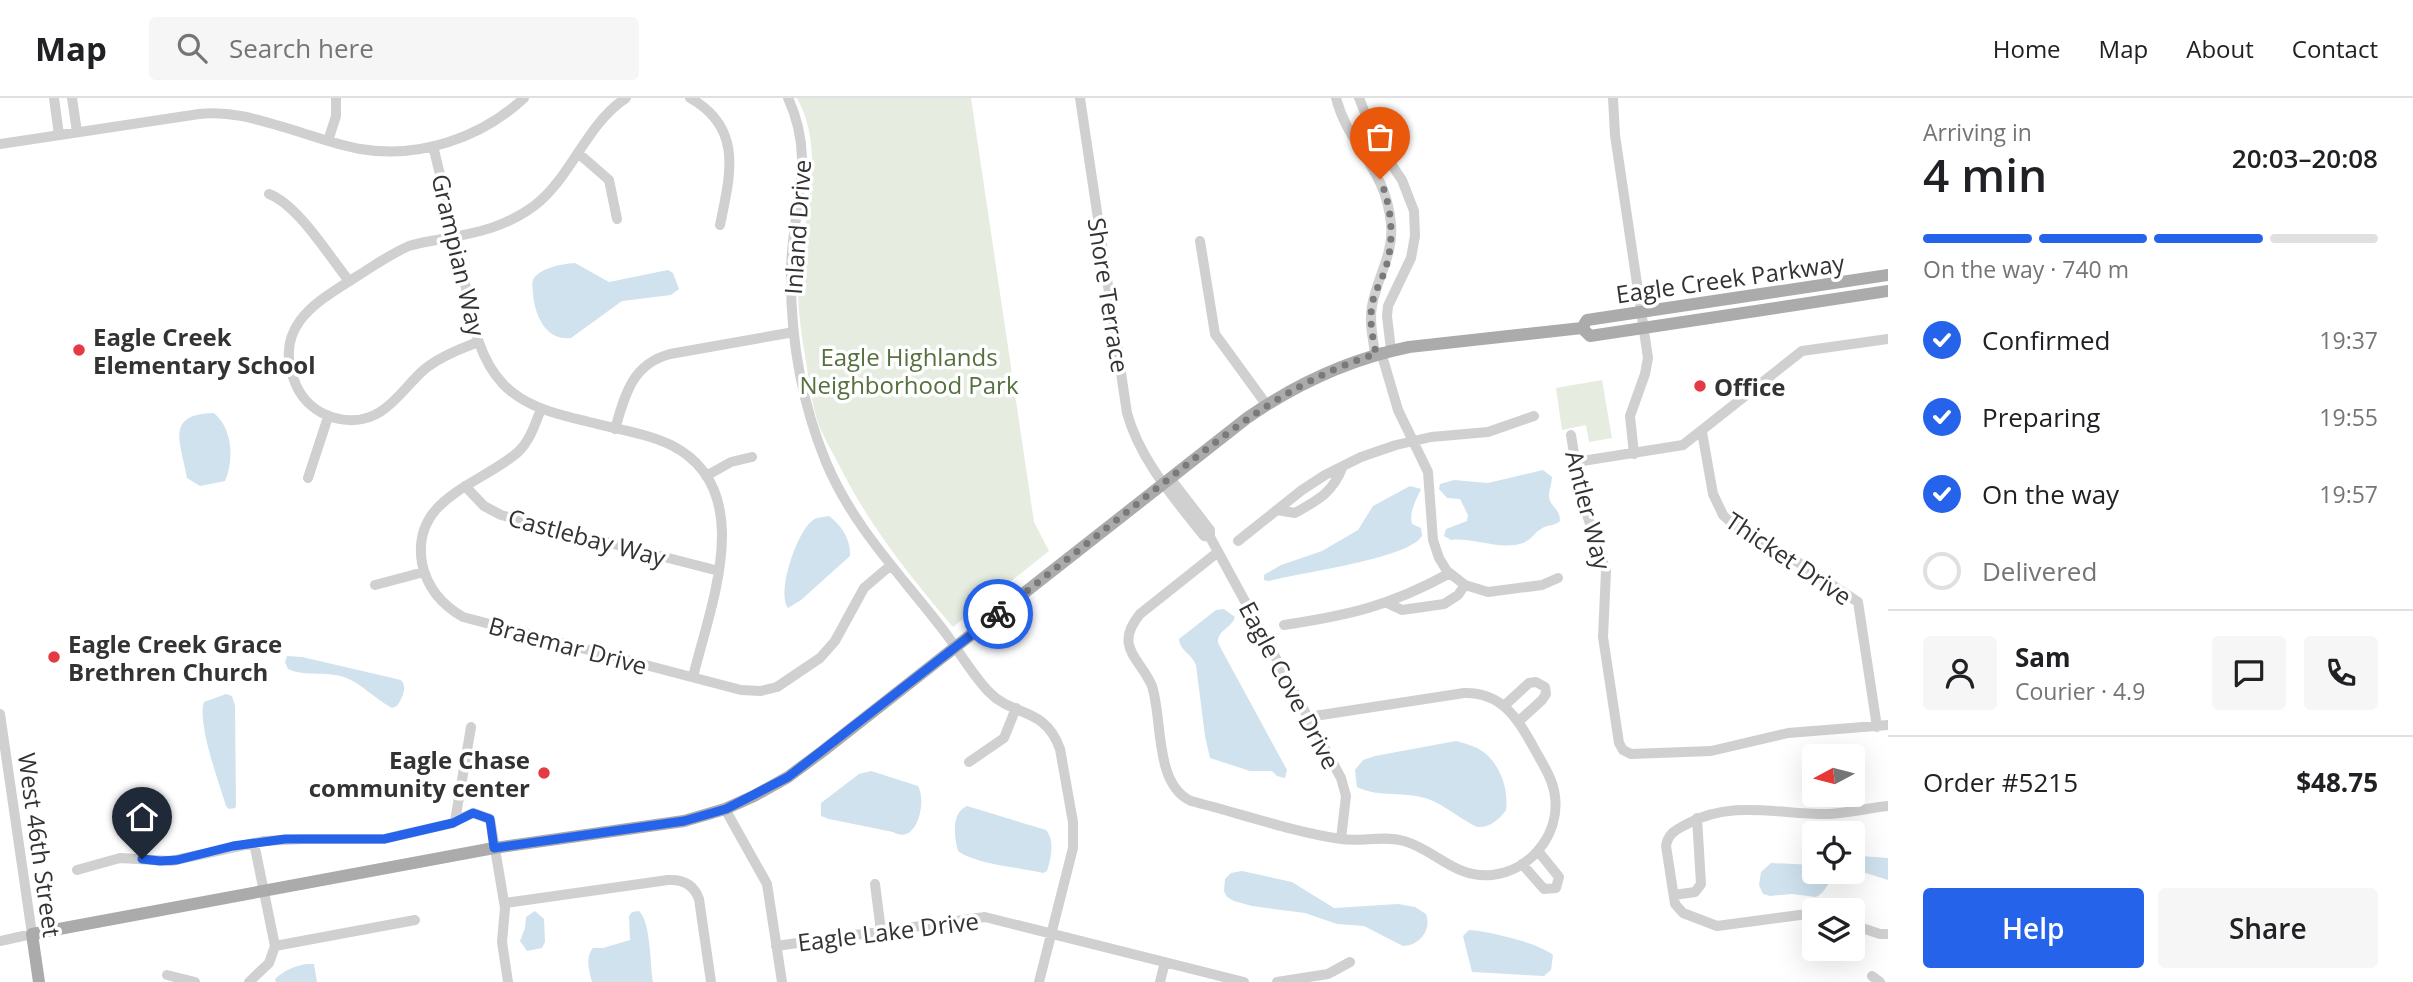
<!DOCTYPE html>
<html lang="en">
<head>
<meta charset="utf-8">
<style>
	body { margin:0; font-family:"Open Sans",sans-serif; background:#f6f6f6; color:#202124; height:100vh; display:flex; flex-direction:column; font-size:26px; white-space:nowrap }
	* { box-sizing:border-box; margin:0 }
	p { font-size:23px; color:#757577 }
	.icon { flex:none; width:38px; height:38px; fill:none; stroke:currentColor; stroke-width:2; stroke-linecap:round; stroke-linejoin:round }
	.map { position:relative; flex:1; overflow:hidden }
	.sheet { display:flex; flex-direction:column; background:#fff; width:525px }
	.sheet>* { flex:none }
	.needle { width:46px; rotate:263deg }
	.controls { position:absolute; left:1802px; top:646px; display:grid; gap:14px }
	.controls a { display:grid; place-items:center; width:63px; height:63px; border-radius:7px; background:#fff; box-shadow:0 7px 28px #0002; font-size:35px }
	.pin { position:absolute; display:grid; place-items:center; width:60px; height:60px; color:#fff; margin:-72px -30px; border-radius:50% 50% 50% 0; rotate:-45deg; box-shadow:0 0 7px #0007 }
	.pin .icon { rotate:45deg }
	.courier { position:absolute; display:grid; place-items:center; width:70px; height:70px; margin:-35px; border:5px solid #2563eb; border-radius:50%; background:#fff; color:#222; box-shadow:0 2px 9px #0007 }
	.head em { font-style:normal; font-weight:600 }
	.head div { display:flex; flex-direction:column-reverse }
	.head { display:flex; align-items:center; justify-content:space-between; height:119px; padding:0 35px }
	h1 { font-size:46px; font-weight:600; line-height:52px }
	.bar { display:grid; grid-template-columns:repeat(4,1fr); gap:10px 7px; align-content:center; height:84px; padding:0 35px }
	.bar i { height:9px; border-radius:5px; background:#e0e0e0 }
	.bar .on { background:#2563eb }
	.bar p { grid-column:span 4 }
	.line { display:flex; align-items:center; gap:18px; padding:0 35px; border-top:2px solid #e0e0e0 }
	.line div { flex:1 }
	.round { display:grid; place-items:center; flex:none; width:74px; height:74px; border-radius:7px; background:#f6f6f6 }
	ol { padding:0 35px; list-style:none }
	li { display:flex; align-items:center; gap:21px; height:77px }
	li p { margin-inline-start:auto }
	li .icon { padding:7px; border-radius:50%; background:#2563eb; color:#fff; stroke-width:4 }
	li:last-child { color:#757577 }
	li i { width:38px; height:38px; border:4px solid #e0e0e0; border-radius:50% }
	.primary-button { display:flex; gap:14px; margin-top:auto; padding:14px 35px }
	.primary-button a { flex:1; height:80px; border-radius:7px; background:#2563eb; color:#fff; font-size:28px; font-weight:600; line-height:80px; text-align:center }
	.primary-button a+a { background:#f6f6f6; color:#202124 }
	header { display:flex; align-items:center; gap:42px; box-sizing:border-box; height:98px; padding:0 35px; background:#fff; border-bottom:2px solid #e0e0e0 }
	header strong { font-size:33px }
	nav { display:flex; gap:38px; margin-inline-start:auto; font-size:24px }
	.search { width:490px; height:63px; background:#f6f6f6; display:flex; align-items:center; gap:18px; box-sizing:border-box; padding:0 24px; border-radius:7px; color:#757577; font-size:26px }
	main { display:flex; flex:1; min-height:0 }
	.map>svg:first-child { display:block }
	.green { fill:#e6ecdf }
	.water { fill:#cfe2ee }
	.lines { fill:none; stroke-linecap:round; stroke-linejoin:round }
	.minor { stroke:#d0d0d0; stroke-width:10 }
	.major { stroke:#ababab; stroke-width:12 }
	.done { stroke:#7a7a7a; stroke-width:7; stroke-dasharray:0 12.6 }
	.route { stroke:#2563eb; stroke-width:9 }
	.poi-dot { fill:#e63946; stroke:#fff; stroke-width:2.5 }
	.labels { text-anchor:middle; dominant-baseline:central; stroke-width:7; stroke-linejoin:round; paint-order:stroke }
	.street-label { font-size:24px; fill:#333; stroke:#fff }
	.poi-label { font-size:24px; font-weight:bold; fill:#333; stroke:#fff; text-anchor:start }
	.park-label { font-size:24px; fill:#56703f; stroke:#fff }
</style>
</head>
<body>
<header>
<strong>Map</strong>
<div class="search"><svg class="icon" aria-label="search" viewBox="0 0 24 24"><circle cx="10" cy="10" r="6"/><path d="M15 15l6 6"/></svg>Search here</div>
<nav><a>Home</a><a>Map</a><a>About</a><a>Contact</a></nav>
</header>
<main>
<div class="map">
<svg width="1888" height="884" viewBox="0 0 1888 884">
	<rect width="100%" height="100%" fill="#fff"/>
	<!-- green -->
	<path class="green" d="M797,0H971L1034,424L1049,453L953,529C908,476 868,426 837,363C831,352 825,341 820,330C811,306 809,282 805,257C801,234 798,212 798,188C800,127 829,58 797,0Z
		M1602,282L1612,340L1589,344L1586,327L1562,332L1556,290Z"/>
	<!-- water -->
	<path class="water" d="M575,165L609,184L668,172L673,175L679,191L671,197L622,203L571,240C546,243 535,218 533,196C533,191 531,185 534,180C543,169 562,166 575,165Z
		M214,315C233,331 234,362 225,383L200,388L187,380C181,345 164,316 214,315Z
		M1543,372L1552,379C1552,386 1547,396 1550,403C1554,411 1560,412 1560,423C1554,429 1547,426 1541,431C1534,435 1531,442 1523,445C1499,453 1474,439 1451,442L1444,438L1446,431L1467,423L1468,417L1460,401L1447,400L1439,391L1440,386L1454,382L1488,385Z
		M1410,388L1421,391C1416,402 1409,414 1412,426L1421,430L1422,438C1408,461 1298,475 1269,483L1264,482V477L1281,467L1322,453L1358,432L1373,408Z
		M829,418C841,427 851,441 850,458L801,502L788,510C776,495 797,433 813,422C817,419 824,419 829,418Z
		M1224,511L1235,519C1231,531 1217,532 1218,545L1287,672L1285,680L1277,678L1272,673H1250L1210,660L1205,638L1196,567C1192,556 1180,553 1179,541L1216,512Z
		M287,558L302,559L401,582C408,589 402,601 397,608L392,610C375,601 361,585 344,579C325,573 305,579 288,571L285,564Z
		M226,596L232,598L235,608L236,707L235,710L229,711L226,708C219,684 197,626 204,604Z
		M1456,643C1464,645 1475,648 1482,653C1500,665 1509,692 1506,712C1499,722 1489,730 1477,729C1460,721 1445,707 1428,701C1406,693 1379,700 1357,689L1355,672L1363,662L1375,658Z
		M871,673L918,688C927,704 917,748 893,734L829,721L821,718V705L859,676Z
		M967,708L1046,732C1055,742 1051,761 1047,773L1043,775C1020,769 977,767 958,753C954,738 951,715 967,708Z
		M1853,746L1861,758L1888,760V782L1853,771Z
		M1771,765L1815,767V774H1837C1829,781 1826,795 1816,799L1792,796L1770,798L1763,796L1759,787L1761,774Z
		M1242,773L1292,784L1334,810L1398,806L1415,809L1426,816C1432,831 1420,848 1403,848L1364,828L1337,826L1305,815L1252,808L1234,803L1227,799L1224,793L1225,781L1231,775Z
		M535,813L544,821L545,844L542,850L527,853L520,843L525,830L526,819Z
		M639,813C651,824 650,867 653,884H592C589,873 585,859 593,850H603L630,842L629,818L632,814Z
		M1469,832C1488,833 1539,845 1553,857L1551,872L1544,878L1472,874L1463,838Z
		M307,866H314L317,884H276L275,881C285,872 294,868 307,866Z"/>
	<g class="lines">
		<!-- minor -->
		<path class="minor" d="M54,0L59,37
			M72,0L77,34
			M690,0C744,30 730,78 720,127
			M788,0C817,63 792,108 791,172C790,238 801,303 826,364C853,429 902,478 944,533C959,553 971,575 988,593C1013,620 1044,607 1060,651L1073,724V750L1039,884
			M1080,0L1127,315C1140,362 1174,400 1204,438L1210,439
			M1336,0C1349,50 1386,69 1391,126C1394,156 1377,179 1372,208C1369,224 1373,240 1375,256
			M1359,0L1377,45L1402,82L1414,113L1415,138L1411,160L1388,208L1387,218L1391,252
			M1613,0L1615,37L1648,260L1645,276L1630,318L1634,356
			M328,43L336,18V0
			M0,46L199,16C232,12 262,23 293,32C316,39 337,47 360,51C419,61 481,40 524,0
			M433,48C443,88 452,127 461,167C471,208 473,254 503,286C526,310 558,316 589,324C616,331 646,335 671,347C759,391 710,508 693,579
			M578,55L609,82L617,121
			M269,96C298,107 329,158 349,183
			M1200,143L1215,236L1266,306
			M478,244C460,251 442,258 426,270C410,283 398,303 380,314C351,332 310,319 296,287C270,228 318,203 359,177C375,167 392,155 409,148C421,144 434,143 446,140C478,135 507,128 534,108C572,79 586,26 626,0
			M1381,254L1398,312L1428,374L1433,442L1439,460L1447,473L1465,487L1488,494L1542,487L1558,480
			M541,311C535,326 530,343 518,354C481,387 411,399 422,465C427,490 442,507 463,519L741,592L761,593L777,589L820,560L835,543L864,490L891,467
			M615,331C625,297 632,266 670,256L794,234
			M1702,334L1713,396L1723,417L1732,425L1787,457L1858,504L1877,629
			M1571,337L1581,399L1606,473L1603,539L1619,645L1623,652L1631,656L1711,653L1788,635L1888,627
			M1576,364L1683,347L1802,253L1888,241
			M706,378L731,364L752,359
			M308,380L328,319
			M1170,380L1210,432V439L1341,680L1346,698L1341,741
			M465,388L484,408L501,417L719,473
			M1277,412L1295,415C1320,401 1333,394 1343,368
			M1238,443L1302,392L1325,377L1361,359L1396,347L1431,339L1488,334L1534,318
			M1218,454L1140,516C1113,549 1140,560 1152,588C1163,622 1154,686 1191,703C1239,715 1293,734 1341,741C1361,744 1384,737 1404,743C1436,752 1455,781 1492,777C1530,773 1560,737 1555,698C1553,681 1542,665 1534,650C1517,620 1502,594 1464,595L1308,619
			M375,487L424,474
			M1387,505L1402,512L1444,506L1458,497L1465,487
			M1284,527C1350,517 1390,508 1450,475
			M1505,607L1529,585L1536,584L1545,589L1546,596L1542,602L1519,623
			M0,616L32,836L0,843
			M969,664L1004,640L1016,610
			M725,711L767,786L782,884
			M455,723L473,715L490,721L505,810L502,844L508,884
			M1522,766L1544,791L1556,790L1559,779L1538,753
			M77,772L120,760L171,763L264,743L304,741H384L453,725L455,723L471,629
			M875,786L881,833
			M1674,797L1695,794L1701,786L1697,720
			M505,805L668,782C683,781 694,787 699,801L711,884
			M1815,815L1717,828L1683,815L1675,806L1666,748C1668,735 1676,732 1687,726C1732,701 1781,717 1829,716C1849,715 1869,710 1888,708
			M1853,827L1880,836H1888
			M275,848L415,822
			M776,848L985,819L1244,884
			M167,877L195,884
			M1872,878L1880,884
			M249,884L269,865L275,848L254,745
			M1160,884L1165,864
			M1277,884L1328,876L1350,864"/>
		<!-- major -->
		<path class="major" d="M1582,230L1590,238L1888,193
			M39,884L32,836L494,750L684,723L725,711L754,698L788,679L823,653L1247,320C1296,286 1350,261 1409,249L1582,230L1587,222L1888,177"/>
	</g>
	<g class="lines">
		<!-- done -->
		<path class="done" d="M998,516C1051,474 1104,432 1157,390C1227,335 1289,283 1376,256C1373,240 1369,224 1372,207C1374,194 1381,184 1385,172C1395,142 1392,110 1380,81"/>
		<!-- route -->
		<path class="route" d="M142,761L160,763L177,762L233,748L285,741H384L453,725L473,715L490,721L494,750L684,723L726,711L788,679L998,516"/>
	</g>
	<!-- markers -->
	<g class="poi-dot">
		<circle cx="79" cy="252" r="7"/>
		<circle cx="1700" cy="288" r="7"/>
		<circle cx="54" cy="559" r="7"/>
		<circle cx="544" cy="675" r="7"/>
	</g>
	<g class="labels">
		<!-- street labels -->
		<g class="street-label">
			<text transform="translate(797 129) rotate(-86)">Inland Drive</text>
			<text transform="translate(459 157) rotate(77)">Grampian Way</text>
			<text transform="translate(1730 180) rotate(-8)">Eagle Creek Parkway</text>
			<text transform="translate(1109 197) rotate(81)">Shore Terrace</text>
			<text transform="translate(1589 412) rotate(76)">Antler Way</text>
			<text transform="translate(587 439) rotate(15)">Castlebay Way</text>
			<text transform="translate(1789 460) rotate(34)">Thicket Drive</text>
			<text transform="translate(568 547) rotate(15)">Braemar Drive</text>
			<text transform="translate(1290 587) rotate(62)">Eagle Cove Drive</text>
			<text transform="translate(40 747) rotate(82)">West 46th Street</text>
			<text transform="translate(888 833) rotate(-7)">Eagle Lake Drive</text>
		</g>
		<!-- poi labels -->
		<g class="poi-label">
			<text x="93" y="238">Eagle Creek<tspan x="93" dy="28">Elementary School</tspan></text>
			<text x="1714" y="288">Office</text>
			<text x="68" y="545">Eagle Creek Grace<tspan x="68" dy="28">Brethren Church</tspan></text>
			<text x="530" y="661" text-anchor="end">Eagle Chase<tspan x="530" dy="28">community center</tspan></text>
		</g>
		<!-- park labels -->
		<g class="park-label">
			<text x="909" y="258">Eagle Highlands<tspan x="909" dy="28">Neighborhood Park</tspan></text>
		</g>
	</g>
</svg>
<div class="controls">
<a><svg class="needle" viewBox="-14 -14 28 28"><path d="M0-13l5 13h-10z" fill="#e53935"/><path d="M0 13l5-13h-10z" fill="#757577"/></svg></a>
<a><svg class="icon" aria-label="locate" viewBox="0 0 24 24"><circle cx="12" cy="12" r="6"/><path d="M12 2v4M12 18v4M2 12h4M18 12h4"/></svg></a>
<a><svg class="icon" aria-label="layers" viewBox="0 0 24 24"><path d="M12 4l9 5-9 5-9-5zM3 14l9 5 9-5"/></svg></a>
</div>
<div class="pin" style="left:1380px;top:81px;background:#ea580c"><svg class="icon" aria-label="bag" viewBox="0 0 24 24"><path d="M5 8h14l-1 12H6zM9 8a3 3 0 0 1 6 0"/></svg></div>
<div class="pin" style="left:142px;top:761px;background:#1f2937"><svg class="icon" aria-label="home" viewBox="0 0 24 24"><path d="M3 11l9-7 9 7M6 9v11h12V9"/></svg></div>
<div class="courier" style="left:998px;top:516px"><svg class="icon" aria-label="bike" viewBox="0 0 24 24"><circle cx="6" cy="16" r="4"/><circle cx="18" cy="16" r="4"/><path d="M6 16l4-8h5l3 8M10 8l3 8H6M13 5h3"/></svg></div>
</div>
<section class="sheet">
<div class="head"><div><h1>4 min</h1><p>Arriving in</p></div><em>20:03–20:08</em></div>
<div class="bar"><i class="on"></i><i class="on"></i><i class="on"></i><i></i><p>On the way · 740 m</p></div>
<ol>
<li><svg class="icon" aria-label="check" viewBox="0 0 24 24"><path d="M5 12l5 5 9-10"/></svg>Confirmed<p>19:37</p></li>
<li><svg class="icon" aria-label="check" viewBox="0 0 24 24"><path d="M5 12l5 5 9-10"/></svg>Preparing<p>19:55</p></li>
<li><svg class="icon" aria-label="check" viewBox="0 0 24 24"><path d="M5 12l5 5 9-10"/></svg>On the way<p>19:57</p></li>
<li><i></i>Delivered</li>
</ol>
<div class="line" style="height:126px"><a class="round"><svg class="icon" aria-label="person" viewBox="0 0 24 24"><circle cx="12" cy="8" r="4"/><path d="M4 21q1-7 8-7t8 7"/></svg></a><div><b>Sam</b><p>Courier · 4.9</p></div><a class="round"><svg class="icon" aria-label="chat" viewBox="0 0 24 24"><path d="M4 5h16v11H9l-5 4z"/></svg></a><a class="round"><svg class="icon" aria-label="phone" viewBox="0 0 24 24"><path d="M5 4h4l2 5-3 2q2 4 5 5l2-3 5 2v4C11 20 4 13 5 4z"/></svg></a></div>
<div class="line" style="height:91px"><div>Order #5215</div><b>$48.75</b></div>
<div class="primary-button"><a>Help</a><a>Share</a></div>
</section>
</main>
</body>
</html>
